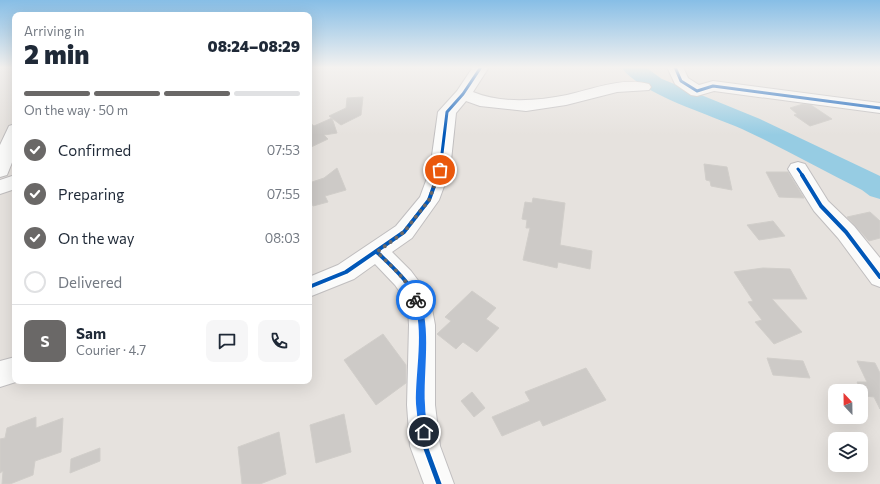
<!DOCTYPE html>
<html lang="en">
<head>
<meta charset="utf-8">
<style>
	body { margin:0; font-family:Commissioner,sans-serif; background:#f6f6f7; color:#1f2937; height:100vh; display:flex; flex-direction:column; font-size:15px; white-space:nowrap }
	* { box-sizing:border-box; margin:0 }
	p { font-size:13px; color:#747a83 }
	.icon { flex:none; width:22px; height:22px; fill:none; stroke:currentColor; stroke-width:2; stroke-linecap:round; stroke-linejoin:round }
	.map { position:relative; flex:1; overflow:hidden }
	.panel { position:absolute; left:12px; top:12px; width:300px; height:372px; display:flex; flex-direction:column; background:#fff; border-radius:8px; box-shadow:0 4px 16px #0002 }
	.panel>* { flex:none }
	.needle { width:26px; rotate:338deg }
	.fabs { position:absolute; left:828px; top:384px; display:grid; gap:8px }
	.fabs a { display:grid; place-items:center; width:40px; height:40px; border-radius:8px; background:#fff; box-shadow:0 4px 16px #0002; font-size:20px }
	.pin { position:absolute; display:grid; place-items:center; width:34px; height:34px; color:#fff; margin:-17px; border:2px solid #fff; border-radius:50%; box-shadow:0 1px 4px #0007 }
	.courier { position:absolute; display:grid; place-items:center; width:40px; height:40px; margin:-20px; border:3px solid #1a73e8; border-radius:50%; background:#fff; color:#222; box-shadow:0 1px 5px #0007 }
	.summary em { font-style:normal; font-weight:800 }
	.summary div { display:flex; flex-direction:column-reverse }
	.summary { display:flex; align-items:center; justify-content:space-between; height:68px; padding:0 12px }
	h1 { font-size:26px; font-weight:800; line-height:30px }
	.bar { display:grid; grid-template-columns:repeat(4,1fr); gap:6px 4px; align-content:center; height:48px; padding:0 12px }
	.bar i { height:5px; border-radius:3px; background:#e0e1e3 }
	.bar .active { background:#6a6867 }
	.bar p { grid-column:span 4 }
	.line { display:flex; align-items:center; gap:10px; padding:0 12px; border-top:1px solid #e0e1e3 }
	.line div { flex:1 }
	.round { display:grid; place-items:center; flex:none; width:42px; height:42px; border-radius:8px; background:#f6f6f7 }
	ol { padding:0 12px; list-style:none }
	li { display:flex; align-items:center; gap:12px; height:44px }
	li p { margin-inline-start:auto }
	li .icon { padding:4px; border-radius:50%; background:#6a6867; color:#fff; stroke-width:4 }
	li:last-child { color:#747a83 }
	li i { width:22px; height:22px; border:2px solid #e0e1e3; border-radius:50% }
	.map>svg:first-child { display:block }
	.lines { fill:none; stroke-linecap:round; stroke-linejoin:round }
	.river { fill:#96cce3; fill-rule:evenodd }
	.building { fill:#cdcac7; stroke:#d1ceca }
	.minor-casing { stroke:#c0bebf; stroke-width:2 }
	.minor { fill:#fbfbfa; fill-rule:evenodd }
	.cycleway-far2-casing { stroke:#fff; stroke-width:5 }
	.cycleway-far1-casing { stroke:#fff; stroke-width:6 }
	.cycleway-casing { stroke:#fff; stroke-width:8 }
	.cycleway-far2 { stroke:#0057b8; stroke-width:3 }
	.cycleway-far1 { stroke:#0057b8; stroke-width:4 }
	.cycleway { stroke:#0057b8; stroke-width:5 }
	.route { fill:#1a73e8 }
	.done { stroke:#6a6867; stroke-width:4; stroke-dasharray:0 7.2 }
</style>
</head>
<body>
<div class="map">
<svg width="880" height="484" viewBox="0 0 880 484">
	<rect width="100%" height="100%" fill="#e6e2de"/>
	<g class="lines">
		<!-- river -->
		<path class="river" d="M621,67H645L662,79L760,119L880,176V199L870,196L862,190C822,170 783,148 742,129C711,115 640,94 621,67Z"/>
	</g>
	<!-- building -->
	<path class="building" d="M363,97L361,115L341,125L329,116L346,108L347,98Z
		M803,104L811,105L832,119L810,126L794,115L797,114L790,108Z
		M332,118L337,133L324,135L328,139L309,148V122L314,126Z
		M704,164L727,167L732,190L711,186L710,181L706,180Z
		M337,168L346,190L325,196L328,202L313,206L309,196V183L324,178Z
		M766,172H788L804,198L779,197Z
		M533,198L565,203L560,245L592,251L590,269L558,262L557,268L523,260L530,228H526L527,220L522,219L525,202L532,203Z
		M870,212L880,221V238L869,241L847,217Z
		M773,221L785,236L759,240L747,225Z
		M763,268L790,269L807,299H772L802,332L774,344L755,322L762,320L748,302L753,301L734,272Z
		M472,291L496,308L486,319L499,328L477,352L463,342L456,349L437,334L451,321L445,317Z
		M383,334L406,365V383L376,405L344,360Z
		M767,358L803,361L810,378L773,375Z
		M857,361L875,363L880,373V409L874,397L864,396L857,382H867Z
		M586,368L606,400L543,426L540,420L502,436L492,417L530,401L525,392Z
		M472,392L485,408L474,417L461,401Z
		M344,414L351,452L316,463L310,425Z
		M36,417V428L63,418L61,452L35,461L33,475L10,484H2L3,471L0,473V439L5,438L7,428Z
		M279,432L286,474L260,484H242L238,447Z
		M100,448V461L70,473L71,459Z"/>
	<g class="lines">
		<defs>
			<path id="minor" d="M473,67H489L473,92C502,104 537,101 567,95C594,89 621,77 649,84L651,87L649,90L617,92L566,105L526,111L480,106L466,101L456,113L450,170L439,200L412,238L392,252L411,271L420,283L432,309L435,325V405L440,446L454,484H424L410,446L407,405L409,325L408,309L402,295L395,285L375,264L354,279L309,297V277L338,265L396,226L420,197L430,170L438,112L457,91Z
				M667,67H683L688,78L699,85L713,81L880,103V113L714,91L697,96L691,95L675,84Z
				M15,124V155L7,175L0,177V145L9,126Z
				M798,162L805,164L828,201L854,226L880,258V287L872,284L838,238L814,211L788,169L791,164Z
				M15,175V189L0,194V180Z
				M15,357V381H19L0,387V361Z"/>
		</defs>
		<!-- minor casing -->
		<use href="#minor" class="minor-casing"/>
		<!-- minor -->
		<use href="#minor" class="minor"/>
		<defs>
			<path id="cycleway-far2" d="M675,67L681,81L697,91L713,86L880,108
				M798,169L803,176
				M438,176L440,170L447,112L463,94L481,67"/>
			<path id="cycleway-far1" d="M802,175L821,206L846,232L880,277
				M377,252C394,269 417,287 421,313
				M309,287L346,272L404,232L429,200L438,175"/>
			<path id="cycleway" d="M420,312L422,325L421,405L425,446L439,484"/>
		</defs>
		<!-- cycleway-far2 casing -->
		<use href="#cycleway-far2" class="cycleway-far2-casing"/>
		<!-- cycleway-far1 casing -->
		<use href="#cycleway-far1" class="cycleway-far1-casing"/>
		<!-- cycleway casing -->
		<use href="#cycleway" class="cycleway-casing"/>
		<!-- cycleway-far2 -->
		<use href="#cycleway-far2" class="cycleway-far2"/>
		<!-- cycleway-far1 -->
		<use href="#cycleway-far1" class="cycleway-far1"/>
		<!-- cycleway -->
		<use href="#cycleway" class="cycleway"/>
	</g>
	<!-- sky -->
	<linearGradient id="sky" x2="0" y2="1"><stop stop-color="#87bee6"/><stop offset="0.5" stop-color="#f4f2f0"/><stop offset="1" stop-color="#f4f2f0" stop-opacity="0"/></linearGradient>
	<rect width="880" height="135" fill="url(#sky)"/>
	<!-- route -->
	<path class="route" d="M416,297L419,298C432,327 423,372 425,405C425,414 427,423 428,432L427,435L424,436L420,435L419,432C418,423 417,414 416,404C415,373 425,329 413,300Z"/>
	<g class="lines">
		<!-- done -->
		<path class="done" d="M416,300C408,280 392,267 377,252L404,232L429,200L440,170"/>
	</g>
</svg>
<div class="fabs">
<a><svg class="needle" viewBox="-14 -14 28 28"><path d="M0-13l5 13h-10z" fill="#e53935"/><path d="M0 13l5-13h-10z" fill="#747a83"/></svg></a>
<a><svg class="icon" aria-label="layers" viewBox="0 0 24 24"><path d="M12 4l9 5-9 5-9-5zM3 14l9 5 9-5"/></svg></a>
</div>
<div class="pin" style="left:440px;top:170px;background:#ea580c"><svg class="icon" aria-label="bag" viewBox="0 0 24 24"><path d="M5 8h14l-1 12H6zM9 8a3 3 0 0 1 6 0"/></svg></div>
<div class="pin" style="left:424px;top:432px;background:#1f2937"><svg class="icon" aria-label="home" viewBox="0 0 24 24"><path d="M3 11l9-7 9 7M6 9v11h12V9"/></svg></div>
<div class="courier" style="left:416px;top:300px"><svg class="icon" aria-label="bike" viewBox="0 0 24 24"><circle cx="6" cy="16" r="4"/><circle cx="18" cy="16" r="4"/><path d="M6 16l4-8h5l3 8M10 8l3 8H6M13 5h3"/></svg></div>
<section class="panel">
<div class="summary"><div><h1>2 min</h1><p>Arriving in</p></div><em>08:24–08:29</em></div>
<div class="bar"><i class="active"></i><i class="active"></i><i class="active"></i><i></i><p>On the way · 50 m</p></div>
<ol>
<li><svg class="icon" aria-label="check" viewBox="0 0 24 24"><path d="M5 12l5 5 9-10"/></svg>Confirmed<p>07:53</p></li>
<li><svg class="icon" aria-label="check" viewBox="0 0 24 24"><path d="M5 12l5 5 9-10"/></svg>Preparing<p>07:55</p></li>
<li><svg class="icon" aria-label="check" viewBox="0 0 24 24"><path d="M5 12l5 5 9-10"/></svg>On the way<p>08:03</p></li>
<li><i></i>Delivered</li>
</ol>
<div class="line" style="height:72px"><b class="round" style="background:#6a6867;color:#fff">S</b><div><b>Sam</b><p>Courier · 4.7</p></div><a class="round"><svg class="icon" aria-label="chat" viewBox="0 0 24 24"><path d="M4 5h16v11H9l-5 4z"/></svg></a><a class="round"><svg class="icon" aria-label="phone" viewBox="0 0 24 24"><path d="M5 4h4l2 5-3 2q2 4 5 5l2-3 5 2v4C11 20 4 13 5 4z"/></svg></a></div>
</section>
</div>
</body>
</html>
